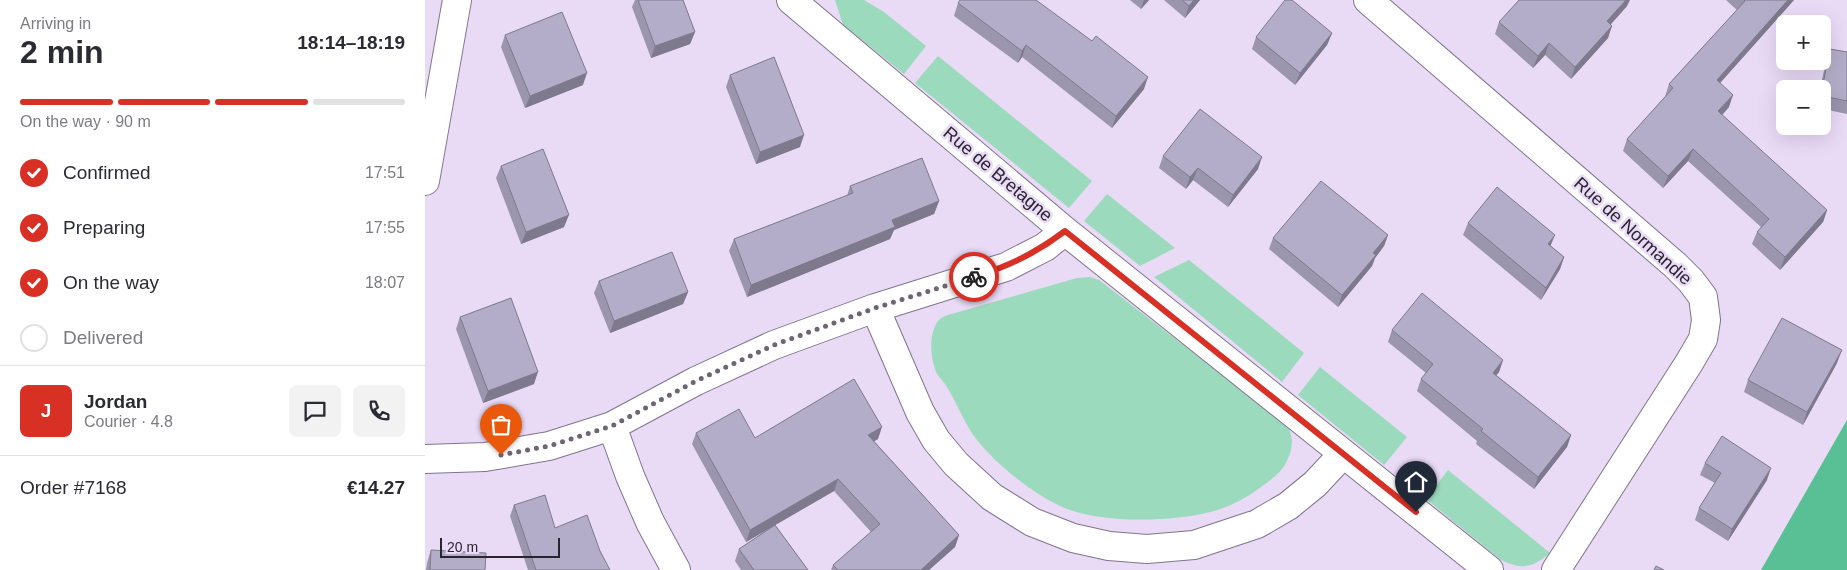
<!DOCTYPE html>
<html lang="en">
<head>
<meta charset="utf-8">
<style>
	body { margin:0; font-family:Helvetica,sans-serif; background:#f2f2f3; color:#2b2b33; height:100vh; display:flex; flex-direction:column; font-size:19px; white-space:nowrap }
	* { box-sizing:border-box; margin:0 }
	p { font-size:16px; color:#7c7c81 }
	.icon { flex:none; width:28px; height:28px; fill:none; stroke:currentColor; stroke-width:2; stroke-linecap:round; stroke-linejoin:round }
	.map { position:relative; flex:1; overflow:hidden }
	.side { display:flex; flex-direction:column; background:#fff; width:425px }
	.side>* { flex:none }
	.buttons { position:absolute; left:1351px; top:15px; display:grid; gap:10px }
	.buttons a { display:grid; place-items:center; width:55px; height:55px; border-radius:8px; background:#fff; box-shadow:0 5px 20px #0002; font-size:25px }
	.scale { position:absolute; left:15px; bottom:12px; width:120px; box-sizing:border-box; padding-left:5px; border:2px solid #2a242f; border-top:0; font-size:14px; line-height:18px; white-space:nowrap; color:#2a242f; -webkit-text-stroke:4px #e9daf6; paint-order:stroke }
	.pin { position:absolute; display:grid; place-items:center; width:42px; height:42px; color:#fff; margin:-51px -21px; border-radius:50% 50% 50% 0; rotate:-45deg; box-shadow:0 0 5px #0007 }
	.pin .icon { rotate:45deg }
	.courier { position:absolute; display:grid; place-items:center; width:50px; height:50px; margin:-25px; border:4px solid #d93025; border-radius:50%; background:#fff; color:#222; box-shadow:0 1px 6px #0007 }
	.overview em { font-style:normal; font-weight:800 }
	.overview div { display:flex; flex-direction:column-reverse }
	.overview { display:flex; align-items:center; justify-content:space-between; height:85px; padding:0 20px }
	h1 { font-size:32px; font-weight:800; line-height:38px }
	.bar { display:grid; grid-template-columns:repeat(4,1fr); gap:8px 5px; align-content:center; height:60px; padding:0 20px }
	.bar i { height:6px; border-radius:4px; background:#e1e1e2 }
	.bar .on { background:#d93025 }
	.bar p { grid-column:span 4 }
	.line { display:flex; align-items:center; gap:12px; padding:0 20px; border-top:1px solid #e1e1e2 }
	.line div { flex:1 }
	.round { display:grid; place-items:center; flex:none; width:52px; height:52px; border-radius:8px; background:#f2f2f3 }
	ol { padding:0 20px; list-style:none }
	li { display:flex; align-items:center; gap:15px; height:55px }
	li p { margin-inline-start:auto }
	li .icon { padding:5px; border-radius:50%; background:#d93025; color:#fff; stroke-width:4 }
	li:last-child { color:#7c7c81 }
	li i { width:28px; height:28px; border:2px solid #e1e1e2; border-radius:50% }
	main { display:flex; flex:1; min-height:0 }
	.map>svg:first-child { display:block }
	.green { fill:#9cdabd }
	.forest { fill:#59bf95 }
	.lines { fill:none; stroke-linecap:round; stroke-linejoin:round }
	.minor-casing { stroke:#82748d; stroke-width:30 }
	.minor { stroke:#fff; stroke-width:28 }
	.wall { fill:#9b95ad }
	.shaded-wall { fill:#7e798d }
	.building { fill:#b4adc9; stroke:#7e798d }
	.done { stroke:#6d6475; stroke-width:5; stroke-dasharray:0 9 }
	.route { stroke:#d93025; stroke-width:6 }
	.labels { text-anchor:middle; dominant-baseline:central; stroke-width:5; stroke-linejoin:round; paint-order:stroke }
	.street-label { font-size:18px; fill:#2a242f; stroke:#e9daf6 }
</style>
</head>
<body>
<main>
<section class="side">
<div class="overview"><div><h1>2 min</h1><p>Arriving in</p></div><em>18:14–18:19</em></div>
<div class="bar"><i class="on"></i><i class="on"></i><i class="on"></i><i></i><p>On the way · 90 m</p></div>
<ol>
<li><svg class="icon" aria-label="check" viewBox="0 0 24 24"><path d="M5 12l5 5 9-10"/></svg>Confirmed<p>17:51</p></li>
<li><svg class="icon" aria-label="check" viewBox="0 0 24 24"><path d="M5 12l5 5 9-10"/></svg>Preparing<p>17:55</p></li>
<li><svg class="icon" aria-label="check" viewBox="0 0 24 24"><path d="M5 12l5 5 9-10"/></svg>On the way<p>18:07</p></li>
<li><i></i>Delivered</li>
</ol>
<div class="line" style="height:90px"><b class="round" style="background:#d93025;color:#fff">J</b><div><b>Jordan</b><p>Courier · 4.8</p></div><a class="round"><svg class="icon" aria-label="chat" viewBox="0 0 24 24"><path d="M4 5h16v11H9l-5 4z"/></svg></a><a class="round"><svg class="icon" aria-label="phone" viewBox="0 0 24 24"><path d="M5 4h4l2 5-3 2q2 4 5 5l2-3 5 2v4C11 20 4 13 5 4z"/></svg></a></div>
<div class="line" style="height:65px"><div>Order #7168</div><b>€14.27</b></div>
</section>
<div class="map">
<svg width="1422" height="570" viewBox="0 0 1422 570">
	<rect width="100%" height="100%" fill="#e9daf6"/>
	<!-- green -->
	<path class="green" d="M410,0H439L459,12L501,46L479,74L418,25Z
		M513,56L667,181L644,208L490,83Z
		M682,194L750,248L715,266L659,221Z
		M764,260L879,353L857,382L729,277Z
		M665,277L674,280L862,425C869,437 868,448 862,461C857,472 846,480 836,487C821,498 803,508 785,512C746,522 672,524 635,506C605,491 574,467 552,440C539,424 532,402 520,384C517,380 511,374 510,369C505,355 504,333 513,321C515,318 520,316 523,315L652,278Z
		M895,367L982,437L959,465L873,395Z
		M1023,470L1125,553C1107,568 1097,570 1076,560L1001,499Z"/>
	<!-- forest -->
	<path class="forest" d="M1422,420V570H1336Z"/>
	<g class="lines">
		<defs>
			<path id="minor" d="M366,0L640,231L1064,570
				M943,0L1250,265L1266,281L1278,297L1281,320L1278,339L1264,363L1131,570
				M0,181L32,0
				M450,308L495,412L511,440L531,464L567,497L607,522L648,538L684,546L722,549L769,545L832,524L863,506L890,484L918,454
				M187,426L205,476L225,522L251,570
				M0,459L60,457L124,446L187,426L271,381L349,345L450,308L581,267L620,247L640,231"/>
		</defs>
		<!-- minor casing -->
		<use href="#minor" class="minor-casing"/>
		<!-- minor -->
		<use href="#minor" class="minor"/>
	</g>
	<!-- wall -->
	<path class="wall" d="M210,0H258L270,32L265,44L226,58L207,7Z
		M705,0H724L716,9Z
		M739,0H775L760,18Z
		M1301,0H1369L1295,83L1304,107L1297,115L1402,210L1398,222L1355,270L1327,244L1332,232L1336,227L1263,161L1238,188L1198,151L1202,139L1240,97L1244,84L1312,10Z
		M533,3L719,89L687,128L597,57L593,63L529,16Z
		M1202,6L1186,24L1183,38L1146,79L1120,55L1108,68L1070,34L1074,22Z
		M907,33L902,45L870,85L827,49L831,37Z
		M80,35L158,85L100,108L76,47Z
		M1405,49L1422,52V114L1398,109V89H1395L1401,61Z
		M305,75L375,147L331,164L301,87Z
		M738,156L833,169L803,207L768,180L761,189L734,168Z
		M76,166L139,227L96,244L71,178Z
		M425,186L514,201L509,214L469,230L465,239L322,297L304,251L309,239L422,196Z
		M1043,223L1126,246L1139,257L1135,269L1116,300L1038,235Z
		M963,235L959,246L950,258L947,266L913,307L844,249L848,238Z
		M174,281L263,292L258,304L185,333L169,293Z
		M35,317L109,384L58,403L31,329Z
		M967,330L1078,360L1074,372L1071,375L1146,435L1142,447L1109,489L1051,444L1052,441L992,391L996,379L1001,373L963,342Z
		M1412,363L1378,425L1319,392L1323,380Z
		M271,433L330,438L453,439L449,441L534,535L530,547L504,570H406L408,565L446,532L409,491L350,525L383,570H316L310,561L314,549L345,528L321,542L267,444Z
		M1280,463L1342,480L1303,541L1270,520L1274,508L1290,483L1275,475Z
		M89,505L130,528L175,551L185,570H103L85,516Z
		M6,550L60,570H1L2,563Z"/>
	<!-- shaded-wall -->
	<path class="shaded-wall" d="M719,0H724L716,9Z
		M769,0H775L760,18L764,6Z
		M1201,0H1205L1202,6L1178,33L1182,21Z
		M1363,0H1369L1287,92L1292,80Z
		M1187,26L1183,38L1146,79L1150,67Z
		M270,32L265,44L226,58L230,46Z
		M907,33L902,45L870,85L875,73Z
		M1124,43L1120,55L1108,68L1113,56Z
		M601,45L597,57L593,63L597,51Z
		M162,73L158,85L100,108L105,96Z
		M723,77L719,89L687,128L691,116Z
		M1308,95L1304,107L1289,124L1293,111Z
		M379,135L375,147L331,164L335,152Z
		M1268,149L1263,161L1238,188L1243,176Z
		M837,157L833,169L803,207L808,195Z
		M773,168L768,180L761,189L765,177Z
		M514,201L509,214L469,230L465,239L322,297L326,285L467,220Z
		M1402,210L1398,222L1355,270L1360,257Z
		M144,215L139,227L96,244L101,232Z
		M963,235L959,246L950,258L947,266L913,307L917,295L948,253Z
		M1130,235L1125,247L1123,244Z
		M1139,257L1135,269L1116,300L1121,288Z
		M263,292L258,304L185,333L189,321Z
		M1417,350L1412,363L1378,425L1382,412Z
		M1078,360L1074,372L1063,385L1068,373Z
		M113,372L109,384L58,403L63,391Z
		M457,427L453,439L439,447L443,435Z
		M1146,435L1142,447L1109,489L1113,477Z
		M1346,468L1342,480L1303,541L1307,529Z
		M413,479L409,491L321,542L325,530Z
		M534,535L530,547L504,570H496Z"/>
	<!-- building -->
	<path class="building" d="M213,0H258L270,32L230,46Z
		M535,0H611L667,41L671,36L723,77L691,116L601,45L597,51L533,3Z
		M757,0H769L764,6Z
		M860,0H867L907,33L875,73L831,37Z
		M1094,0H1201L1182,21L1187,26L1150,67L1124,43L1113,56L1074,22Z
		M1319,0H1363L1292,80L1308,95L1293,111L1402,210L1360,257L1332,232L1344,219L1268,149L1243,176L1202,139L1248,88L1244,84L1320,1Z
		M137,12L162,73L105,96L80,35Z
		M1405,49L1422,52V101L1398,96V89H1397Z
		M349,57L379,135L335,152L305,75Z
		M775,109L837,157L808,195L773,168L765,177L738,156Z
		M118,149L144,215L101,232L76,166Z
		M497,158L514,201L467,220L470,227L326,285L309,239L428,193L425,186Z
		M896,181L963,235L948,253L951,255L917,295L848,238Z
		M1072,187L1130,235L1123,244L1139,257L1121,288L1043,223Z
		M247,252L263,292L189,321L174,281Z
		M997,293L1078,360L1068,373L1146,435L1113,477L1056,431L1058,429L996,379L1008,364L967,330Z
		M86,298L113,372L63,391L35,317Z
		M1357,318L1417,350L1382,412L1323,380Z
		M429,379L457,427L443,435L534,535L496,570H413L408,565L455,524L413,479L325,530L271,433L314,409L330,438Z
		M1297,436L1346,468L1307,529L1274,508L1296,473L1280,463Z
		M120,495L130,528L162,515L175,551L185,570H111L89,505Z
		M350,525L383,570H329L314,549Z
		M6,550L61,553L60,570H5Z
		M1231,566L1239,570H1229Z"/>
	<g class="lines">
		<!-- done -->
		<path class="done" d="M76,455L124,446L187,426L271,381L349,345L450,308L549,277"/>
		<!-- route -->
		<path class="route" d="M549,277C584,266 611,253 640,231L991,512"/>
	</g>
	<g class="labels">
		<!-- street labels -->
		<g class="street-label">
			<text transform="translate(573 174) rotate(40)">Rue de Bretagne</text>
			<text transform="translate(1208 231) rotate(42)">Rue de Normandie</text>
		</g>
	</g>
</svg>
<div class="buttons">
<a>+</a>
<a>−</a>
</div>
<div class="scale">20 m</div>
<div class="pin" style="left:76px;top:455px;background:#ea580c"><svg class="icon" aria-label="bag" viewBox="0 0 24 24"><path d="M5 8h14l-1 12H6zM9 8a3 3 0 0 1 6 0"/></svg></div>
<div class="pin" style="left:991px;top:512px;background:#1f2937"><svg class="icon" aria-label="home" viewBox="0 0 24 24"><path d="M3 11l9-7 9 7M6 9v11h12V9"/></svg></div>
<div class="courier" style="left:549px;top:277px"><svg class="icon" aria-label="bike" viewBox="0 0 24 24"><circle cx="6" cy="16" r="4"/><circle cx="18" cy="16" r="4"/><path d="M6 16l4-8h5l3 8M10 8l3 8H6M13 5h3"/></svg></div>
</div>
</main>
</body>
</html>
